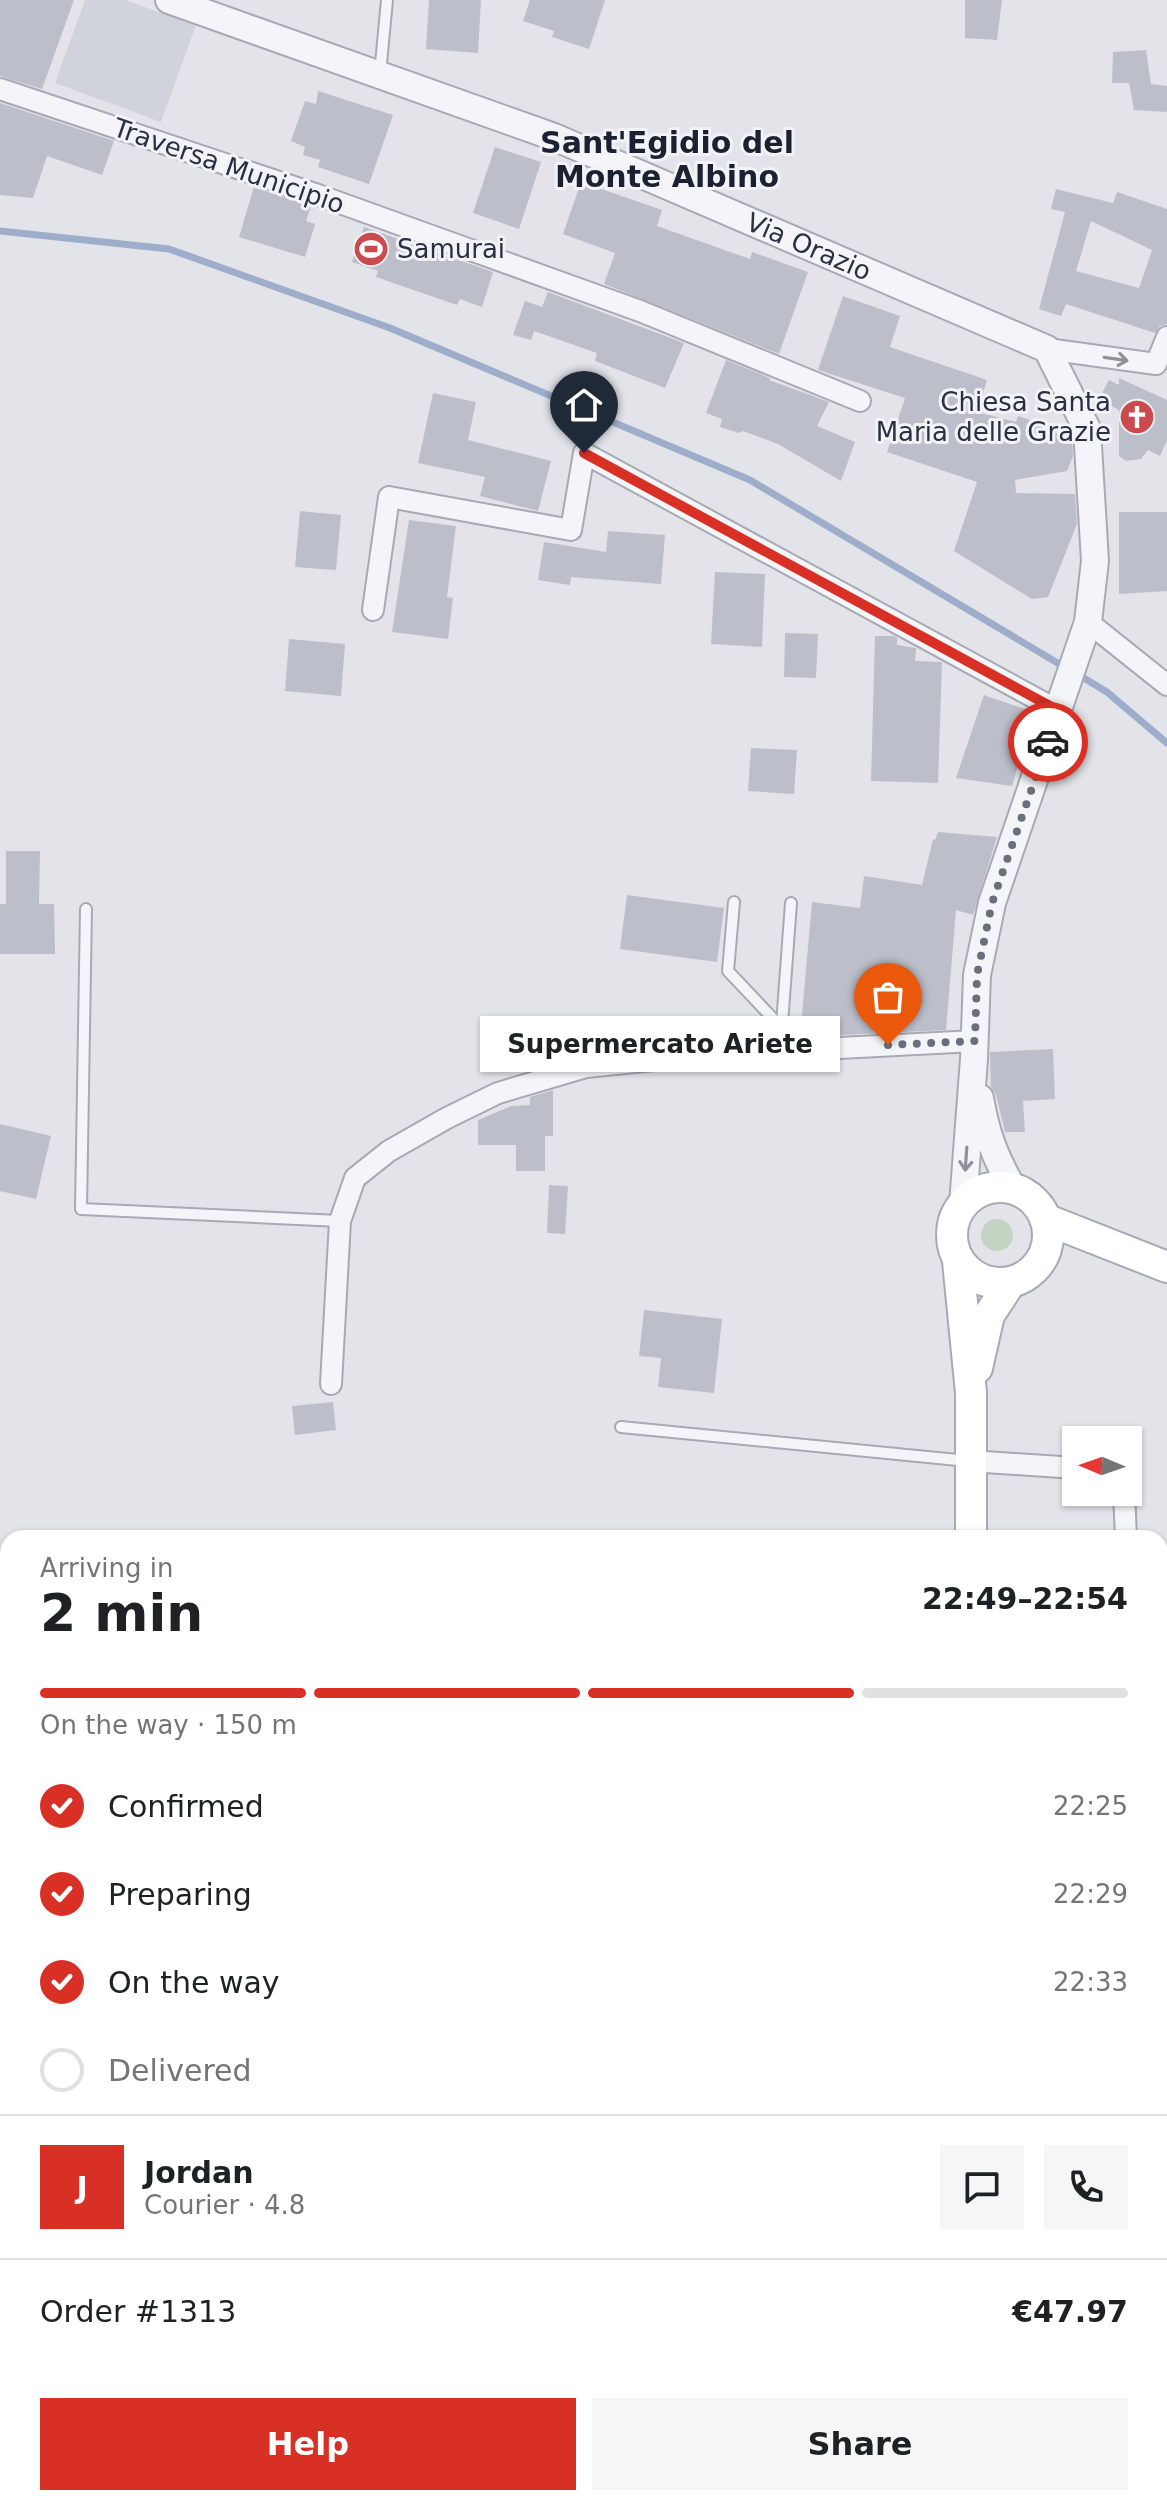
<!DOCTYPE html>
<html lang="en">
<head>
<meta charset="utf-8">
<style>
	body { margin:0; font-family:"DejaVu Sans",sans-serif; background:#f6f6f6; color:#202124; height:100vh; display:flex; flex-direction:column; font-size:30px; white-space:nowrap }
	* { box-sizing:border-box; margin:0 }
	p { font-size:26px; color:#757577 }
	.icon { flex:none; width:44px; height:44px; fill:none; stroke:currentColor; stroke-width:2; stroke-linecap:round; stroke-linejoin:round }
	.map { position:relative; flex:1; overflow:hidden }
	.drawer { position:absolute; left:0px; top:1530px; width:1168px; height:976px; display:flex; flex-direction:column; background:#fff; border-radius:24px 24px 0 0; box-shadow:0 2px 6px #0004 }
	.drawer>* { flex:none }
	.needle { width:52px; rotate:272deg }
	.tools { position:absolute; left:1062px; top:1426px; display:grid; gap:16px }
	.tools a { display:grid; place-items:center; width:80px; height:80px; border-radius:0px; background:#fff; box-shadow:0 2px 6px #0004; font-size:40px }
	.pin { position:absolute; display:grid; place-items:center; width:68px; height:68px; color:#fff; margin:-82px -34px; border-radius:50% 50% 50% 0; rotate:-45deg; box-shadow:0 0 8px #0007 }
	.pin .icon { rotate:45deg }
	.courier { position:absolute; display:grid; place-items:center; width:80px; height:80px; margin:-40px; border:6px solid #d93025; border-radius:50%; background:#fff; color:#222; box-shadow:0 2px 10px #0007 }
	.bubble { position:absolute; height:56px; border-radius:0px; background:#fff; box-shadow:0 2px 6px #0004; font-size:26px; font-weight:700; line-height:56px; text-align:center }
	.summary em { font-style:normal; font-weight:700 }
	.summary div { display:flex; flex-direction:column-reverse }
	.summary { display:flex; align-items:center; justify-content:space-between; height:136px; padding:0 40px }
	h1 { font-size:52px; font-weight:700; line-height:60px }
	.bar { display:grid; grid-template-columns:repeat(4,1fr); gap:12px 8px; align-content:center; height:96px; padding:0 40px }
	.bar i { height:10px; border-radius:6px; background:#e0e0e0 }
	.bar .selected { background:#d93025 }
	.bar p { grid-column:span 4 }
	.line { display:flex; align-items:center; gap:20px; padding:0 40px; border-top:2px solid #e0e0e0 }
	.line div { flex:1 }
	.round { display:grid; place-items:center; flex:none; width:84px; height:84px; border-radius:0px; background:#f6f6f6 }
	ol { padding:0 40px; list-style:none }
	li { display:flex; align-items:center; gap:24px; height:88px }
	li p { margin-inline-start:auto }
	li .icon { padding:8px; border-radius:50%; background:#d93025; color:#fff; stroke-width:4 }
	li:last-child { color:#757577 }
	li i { width:44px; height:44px; border:4px solid #e0e0e0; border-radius:50% }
	.cta { display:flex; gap:16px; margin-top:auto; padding:16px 40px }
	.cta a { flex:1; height:92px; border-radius:0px; background:#d93025; color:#fff; font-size:32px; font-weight:700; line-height:92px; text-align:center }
	.cta a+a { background:#f6f6f6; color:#202124 }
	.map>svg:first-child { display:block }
	.built { fill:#d0d3dc }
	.green { fill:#c5d3c3 }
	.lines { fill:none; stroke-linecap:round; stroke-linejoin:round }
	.stream { stroke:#9eadc9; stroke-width:7 }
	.building { fill:#bcbfca; fill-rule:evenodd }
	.service-casing { stroke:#a7aab4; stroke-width:14 }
	.minor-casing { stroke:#a7aab4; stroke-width:24 }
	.tertiary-casing { stroke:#a7aab4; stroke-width:30 }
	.secondary-casing { stroke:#a7aab4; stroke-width:34 }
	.service { stroke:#f4f5f8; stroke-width:10 }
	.minor { stroke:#f4f5f8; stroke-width:20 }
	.tertiary { stroke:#f4f5f8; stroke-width:26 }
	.secondary { stroke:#fff; stroke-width:30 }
	.oneway { stroke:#8f929c }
	.done { stroke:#6a6f7c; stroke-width:8; stroke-dasharray:0 14.4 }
	.route { stroke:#d93025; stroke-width:10 }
	.labels { text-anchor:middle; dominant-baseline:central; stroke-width:6; stroke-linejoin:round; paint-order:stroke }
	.street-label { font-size:26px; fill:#2a3041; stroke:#f1f3f7 }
	.poi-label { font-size:26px; fill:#2a3041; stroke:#f1f3f7; text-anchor:start }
	.quarter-label { font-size:30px; font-weight:bold; fill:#1c2132; stroke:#f1f3f7 }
</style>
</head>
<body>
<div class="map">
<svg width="1167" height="2506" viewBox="0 0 1167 2506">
	<rect width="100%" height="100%" fill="#e2e4ea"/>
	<!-- built -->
	<path class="built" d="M85,0H125L196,25L161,122L55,83Z"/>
	<!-- green -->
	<path class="green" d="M981 1235a16 16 0 1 1 32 0a16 16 0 1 1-32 0Z"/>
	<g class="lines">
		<!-- stream -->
		<path class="stream" d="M0,231L169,249L390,328L750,480L1066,668
			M1077,674L1107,692L1167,743"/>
	</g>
	<!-- building -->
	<path class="building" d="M0,0H74L42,89L0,76Z
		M429,0H481L478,53L426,49Z
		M530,0H605L589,49L552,37L554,31L523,21Z
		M965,0H1002L997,40L965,38Z
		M1146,50L1151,84L1167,86V112L1134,110L1129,83H1112L1113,52Z
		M318,91L393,115L369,184L318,167L320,160L303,155L305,147L291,141L305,101L316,104Z
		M0,103L114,141L102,175L47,156L33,198L0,195Z
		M495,147L541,162L519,229L473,213Z
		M581,182L662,210L657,226L750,259L752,252L808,272L779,354L604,284L615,253L563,234Z
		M254,187L311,206L306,221L315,224L305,257L239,237Z
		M1056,189L1113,203L1117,192L1167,209V324L1160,326L1155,333L1066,304L1061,316L1039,309L1065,212L1051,209ZM1091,221L1152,250L1139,288L1076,271Z
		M364,227L493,272L482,307L460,299L457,305L376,277L378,271L352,262Z
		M548,292L684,343L665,388L595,361L597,353L534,331L531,340L513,335L525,301L542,307Z
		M843,296L900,316L890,347L987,380L977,412L1016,422L1018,416L1051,427L1050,431L1072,439L1073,456L1067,471L1015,480L1016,493L1075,494L1077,524L1048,597L1032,599L954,551L977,482L887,452L905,398L818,370Z
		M726,360L770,378L769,380L829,402L817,426L855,442L841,481L778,444L743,431L739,433L720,427L722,419L706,413Z
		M1119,378L1167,400V440L1160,456L1148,450L1141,459L1126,461L1119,456V410L1099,399L1109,380L1119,385Z
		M433,393L476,402L468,440L551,461L538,511L480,496L485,477L418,463Z
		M300,511L341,515L336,570L295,567Z
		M1119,512H1167V591L1119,594Z
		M409,520L456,526L447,597L453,598L448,639L392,632Z
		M608,531L665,535L661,584L571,577L570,585L538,580L544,542L606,552Z
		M715,572L765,574L762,647L711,644Z
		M785,633L818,634L816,678L784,677Z
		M875,636H894L897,638V645L916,648L915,661L942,662L938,783L871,781Z
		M289,639L345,644L341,696L285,691Z
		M984,695L1033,712L1012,786L956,778Z
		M751,748L797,750L794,794L748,791Z
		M938,832L997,837L973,915L956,910L946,1030L800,1037L812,902L860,908L864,876L922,885L933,839L935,840Z
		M6,851H40L39,904H54L55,954H0V904H6Z
		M627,895L724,908L717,962L620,949Z
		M490,1022L562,1027L560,1061L529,1070V1063L488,1061Z
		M1053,1049L1055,1099L1023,1101L1025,1132H1005L996,1095L991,1087L990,1052Z
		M553,1090V1136H545V1171H516V1145H478V1120L511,1106L530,1105V1097Z
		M0,1124L51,1136L36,1199L0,1191Z
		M549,1185L568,1186L565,1234L547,1233Z
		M644,1310L722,1319L714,1393L658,1387L661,1358L639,1356Z
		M333,1402L336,1430L295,1435L292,1406Z"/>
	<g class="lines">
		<defs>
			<path id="service" d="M380,74L387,0
				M734,902L728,971L781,1027
				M86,909L81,1209L340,1221
				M780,1051L791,903
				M621,1427L968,1461
				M1160,2385L1167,2381
				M1160,2443L1164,2506"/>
			<path id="minor" d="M0,89L318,195L640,311L860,401
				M1047,349L1156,364L1167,337
				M373,610L389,497L571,530L584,453L1059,711
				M1088,622L1167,685
				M331,1384L340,1221L355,1178L389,1151L447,1118L498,1093L586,1067L703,1055L975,1041
				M970,1461L1076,1468
				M1124,1492L1126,1538
				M0,2136H8
				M1160,2146L1167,2272
				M711,2498L712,2506
				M233,2506V2498"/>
			<g id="tertiary">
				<path id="s1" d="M169,0L554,137L1047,349L1087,429L1095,561L1088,622L992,903L977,975L974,1059L963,1204"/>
				<path d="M980,1098C986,1134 995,1157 1013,1189"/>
			</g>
			<path id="secondary" d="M952 1235a48 48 0 1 1 96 0a48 48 0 1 1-96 0Z
				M1045,1219L1167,1267
				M958,1261L971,1393V1538
				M977,1368L989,1315L1010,1283
				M0,2502L8,2495"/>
		</defs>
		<!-- service casing -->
		<use href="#service" class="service-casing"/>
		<!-- minor casing -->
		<use href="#minor" class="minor-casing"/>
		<!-- tertiary casing -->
		<use href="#tertiary" class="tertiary-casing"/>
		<!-- secondary casing -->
		<use href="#secondary" class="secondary-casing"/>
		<!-- service -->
		<use href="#service" class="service"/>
		<!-- minor -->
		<use href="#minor" class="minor"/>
		<!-- tertiary -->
		<use href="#tertiary" class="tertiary"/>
		<!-- secondary -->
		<use href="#secondary" class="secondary"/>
	</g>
	<!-- one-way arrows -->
	<defs><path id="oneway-shaft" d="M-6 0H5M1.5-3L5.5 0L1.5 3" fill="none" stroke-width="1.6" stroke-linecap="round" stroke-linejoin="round" transform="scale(2)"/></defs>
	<g class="oneway">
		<use href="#oneway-shaft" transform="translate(1116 359) rotate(8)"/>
		<use href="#oneway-shaft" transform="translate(966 1159) rotate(94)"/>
	</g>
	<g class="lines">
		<!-- done -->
		<path class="done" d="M888,1045L975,1041L977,975L992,903L1048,742"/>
		<!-- route -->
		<path class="route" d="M584,453L1059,711L1048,742"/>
	</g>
	<!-- icons -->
	<defs>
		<symbol id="stadium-disc" viewBox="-11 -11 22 22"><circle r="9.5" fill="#cb4a4e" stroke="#f1f3f7"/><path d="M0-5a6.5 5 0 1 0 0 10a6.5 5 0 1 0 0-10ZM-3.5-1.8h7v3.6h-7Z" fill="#fff"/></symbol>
		<symbol id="church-disc" viewBox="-11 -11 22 22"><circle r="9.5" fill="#cb4a4e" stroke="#f1f3f7"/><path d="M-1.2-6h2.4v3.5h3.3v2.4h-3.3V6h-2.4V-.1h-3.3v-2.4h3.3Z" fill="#fff"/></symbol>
	</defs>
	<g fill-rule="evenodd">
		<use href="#stadium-disc" x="351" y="229" width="40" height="40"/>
		<use href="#church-disc" x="1117" y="397" width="40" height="40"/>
	</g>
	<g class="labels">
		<!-- street labels -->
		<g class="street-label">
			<text transform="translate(229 166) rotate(19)">Traversa Municipio</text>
			<text stroke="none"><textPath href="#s1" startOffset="686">Via Orazio</textPath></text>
		</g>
		<!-- poi labels -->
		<g class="poi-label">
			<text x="397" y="249">Samurai</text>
			<text x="1111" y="402" text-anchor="end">Chiesa Santa<tspan x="1111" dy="30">Maria delle Grazie</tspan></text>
		</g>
		<!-- quarter labels -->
		<g class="quarter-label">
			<text x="667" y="142">Sant'Egidio del<tspan x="667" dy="34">Monte Albino</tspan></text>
		</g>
	</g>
</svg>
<div class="tools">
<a><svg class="needle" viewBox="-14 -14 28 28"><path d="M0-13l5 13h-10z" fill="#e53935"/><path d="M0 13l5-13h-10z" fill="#757577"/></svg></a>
</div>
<div class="pin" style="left:888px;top:1045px;background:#ea580c"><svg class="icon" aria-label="bag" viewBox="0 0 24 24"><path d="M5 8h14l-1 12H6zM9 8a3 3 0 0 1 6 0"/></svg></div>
<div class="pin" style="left:584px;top:453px;background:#1f2937"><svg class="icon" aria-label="home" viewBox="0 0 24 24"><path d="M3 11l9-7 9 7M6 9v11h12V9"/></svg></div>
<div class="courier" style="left:1048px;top:742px"><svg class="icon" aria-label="car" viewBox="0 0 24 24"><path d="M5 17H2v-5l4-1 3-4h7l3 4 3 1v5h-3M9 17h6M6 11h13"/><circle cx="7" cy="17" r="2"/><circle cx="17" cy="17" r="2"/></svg></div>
<div class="bubble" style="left:480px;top:1016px;width:360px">Supermercato Ariete</div>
<section class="drawer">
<div class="summary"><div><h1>2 min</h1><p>Arriving in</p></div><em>22:49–22:54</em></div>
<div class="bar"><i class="selected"></i><i class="selected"></i><i class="selected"></i><i></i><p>On the way · 150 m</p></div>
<ol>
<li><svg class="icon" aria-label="check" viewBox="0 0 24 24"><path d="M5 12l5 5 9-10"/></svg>Confirmed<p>22:25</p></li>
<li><svg class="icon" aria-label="check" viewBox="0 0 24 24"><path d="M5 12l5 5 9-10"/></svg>Preparing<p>22:29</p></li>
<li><svg class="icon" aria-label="check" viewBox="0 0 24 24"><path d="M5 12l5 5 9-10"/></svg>On the way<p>22:33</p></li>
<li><i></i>Delivered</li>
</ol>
<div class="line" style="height:144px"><b class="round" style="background:#d93025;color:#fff">J</b><div><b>Jordan</b><p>Courier · 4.8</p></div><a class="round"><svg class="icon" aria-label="chat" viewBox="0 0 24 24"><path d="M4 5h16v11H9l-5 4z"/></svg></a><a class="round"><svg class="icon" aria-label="phone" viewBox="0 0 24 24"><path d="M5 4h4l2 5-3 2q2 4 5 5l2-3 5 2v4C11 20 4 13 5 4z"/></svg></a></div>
<div class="line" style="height:104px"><div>Order #1313</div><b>€47.97</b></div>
<div class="cta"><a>Help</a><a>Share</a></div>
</section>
</div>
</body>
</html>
